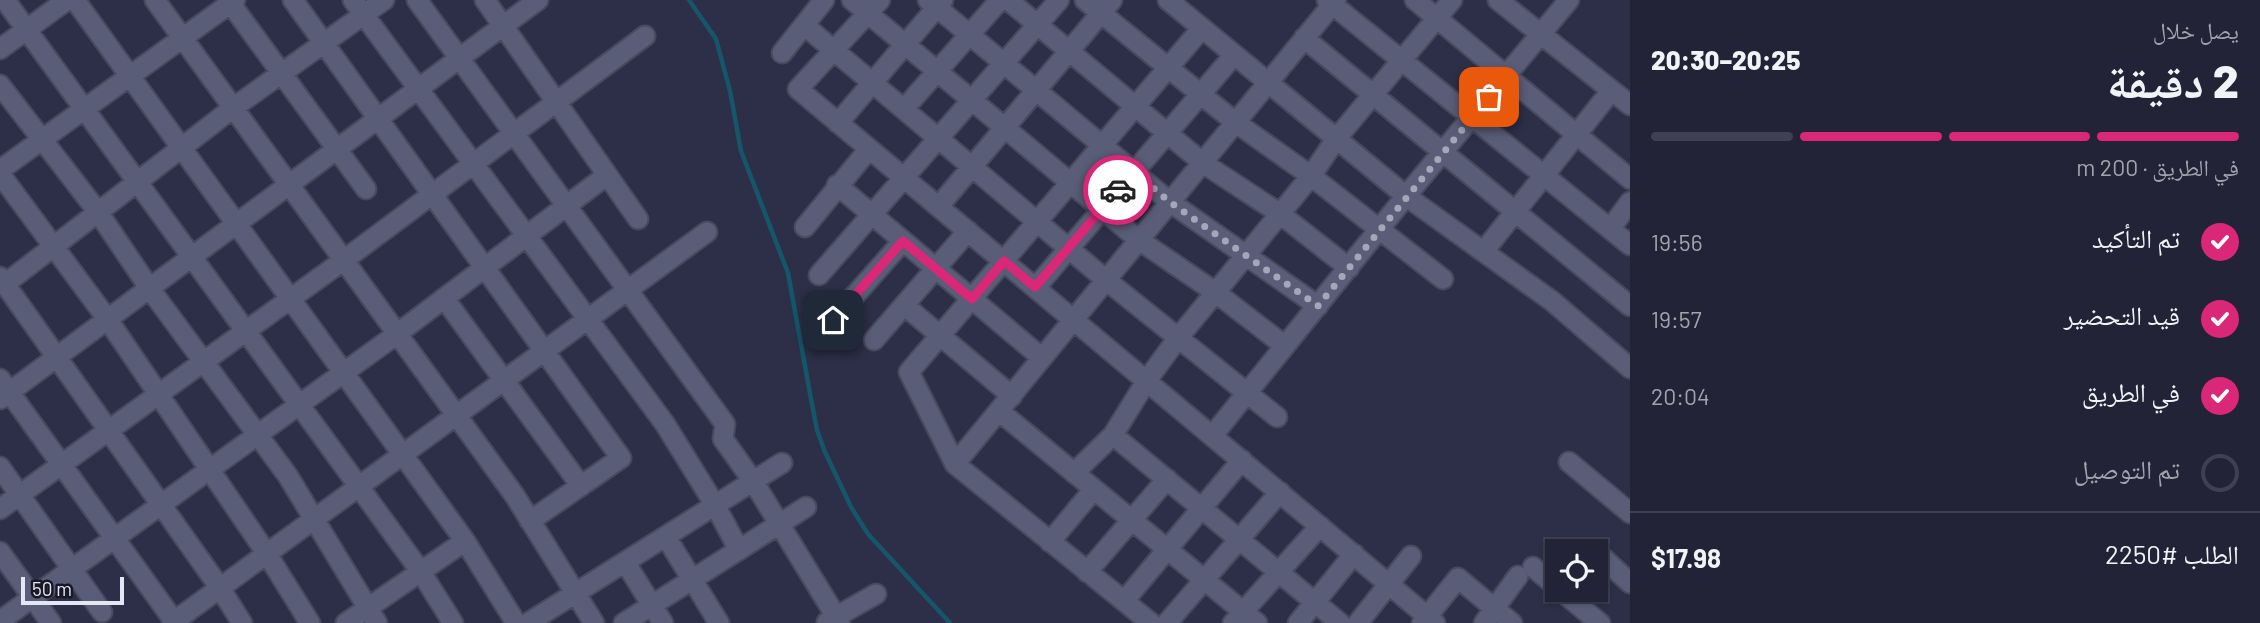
<!DOCTYPE html>
<html lang="ar">
<head>
<meta charset="utf-8">
<style>
	body { margin:0; font-family:Barlow,"Noto Naskh Arabic",sans-serif; background:#2a2b3e; color:#f1f3f6; direction:rtl; height:100vh; display:flex; flex-direction:column; font-size:26px; white-space:nowrap }
	* { box-sizing:border-box; margin:0 }
	p { font-size:23px; color:#a2a4ad }
	.icon { flex:none; width:38px; height:38px; fill:none; stroke:currentColor; stroke-width:2; stroke-linecap:round; stroke-linejoin:round }
	.map { position:relative; flex:1; overflow:hidden; direction:ltr }
	.drawer { display:flex; flex-direction:column; background:#222336; width:630px }
	.drawer>* { flex:none }
	.controls { position:absolute; left:1545px; top:539px; display:grid; gap:14px }
	.controls a { display:grid; place-items:center; width:63px; height:63px; border-radius:0px; background:#222336; box-shadow:0 2px 5px #0004,0 0 0 2px #3f4051; font-size:35px }
	.scale { position:absolute; left:21px; bottom:18px; width:103px; box-sizing:border-box; padding-left:7px; border:4px solid #e4e6f6; border-top:0; font-size:19px; line-height:24px; white-space:nowrap; color:#e4e6f6; -webkit-text-stroke:5px #181824; paint-order:stroke }
	.pin { position:absolute; display:grid; place-items:center; width:60px; height:60px; color:#fff; margin:-30px; border-radius:14px; box-shadow:0 4px 10px #0006 }
	.courier { position:absolute; display:grid; place-items:center; width:70px; height:70px; margin:-35px; border:5px solid #db2777; border-radius:50%; background:#fff; color:#222; box-shadow:0 2px 9px #0007 }
	.overview em { font-style:normal; font-weight:800 }
	.overview div { display:flex; flex-direction:column-reverse }
	.overview { display:flex; align-items:center; justify-content:space-between; height:119px; padding:0 21px }
	h1 { font-size:46px; font-weight:800; line-height:52px }
	.bar { display:grid; grid-template-columns:repeat(4,1fr); gap:10px 7px; align-content:center; height:84px; padding:0 21px }
	.bar i { height:9px; border-radius:5px; background:#3f4051 }
	.bar .active { background:#db2777 }
	.bar p { grid-column:span 4 }
	.line { display:flex; align-items:center; gap:18px; padding:0 21px; border-top:2px solid #3f4051 }
	.line div { flex:1 }
	ol { padding:0 21px; list-style:none }
	li { display:flex; align-items:center; gap:21px; height:77px }
	li p { margin-inline-start:auto }
	li .icon { padding:7px; border-radius:50%; background:#db2777; color:#fff; stroke-width:4 }
	li:last-child { color:#a2a4ad }
	li i { width:38px; height:38px; border:4px solid #3f4051; border-radius:50% }
	main { display:flex; flex:1; min-height:0 }
	.map>svg:first-child { display:block }
	.lines { fill:none; stroke-linecap:round; stroke-linejoin:round }
	.stream { stroke:#15566a; stroke-width:4.5 }
	.minor-casing { stroke:#47495d; stroke-width:23 }
	.minor { stroke:#5a5d78; stroke-width:19 }
	.done { stroke:#a4a6b9; stroke-width:7; stroke-dasharray:0 12.6 }
	.route { stroke:#db2777; stroke-width:9 }
</style>
</head>
<body>
<main>
<section class="drawer">
<div class="overview"><div><h1>2 دقيقة</h1><p>يصل خلال</p></div><em>20:25–20:30</em></div>
<div class="bar"><i class="active"></i><i class="active"></i><i class="active"></i><i></i><p>في الطريق · 200 m</p></div>
<ol>
<li><svg class="icon" aria-label="check" viewBox="0 0 24 24"><path d="M5 12l5 5 9-10"/></svg>تم التأكيد<p>19:56</p></li>
<li><svg class="icon" aria-label="check" viewBox="0 0 24 24"><path d="M5 12l5 5 9-10"/></svg>قيد التحضير<p>19:57</p></li>
<li><svg class="icon" aria-label="check" viewBox="0 0 24 24"><path d="M5 12l5 5 9-10"/></svg>في الطريق<p>20:04</p></li>
<li><i></i>تم التوصيل</li>
</ol>
<div class="line" style="height:91px"><div>الطلب #2250</div><b>$17.98</b></div>
</section>
<div class="map">
<svg width="1630" height="623" viewBox="0 0 1630 623">
	<rect width="100%" height="100%" fill="#2d2f48"/>
	<g class="lines">
		<!-- stream -->
		<path class="stream" d="M689,0L716,39L730,91L741,151L788,273L811,399L817,430L825,452L851,507L868,534L950,623"/>
		<defs>
			<path id="minor" d="M5,0L421,572L453,623
				M75,0L465,541L516,623
				M155,0L515,496L594,623
				M228,0L366,189
				M293,0L621,458L530,521
				M353,0L665,424L715,505L739,550
				M417,0L725,424L723,439L753,481L840,623
				M485,0L638,219
				M852,0L1139,240L1215,292L1285,346
				M880,0L798,89L1435,623
				M928,0L1170,202L1318,306
				M1008,0L1203,163L1279,213L1349,268
				M1085,0L1235,122L1311,176L1443,279
				M1168,0L1406,196L1552,301L1630,368
				M1327,0L1630,245
				M1415,0L1630,179
				M1498,0L1630,105
				M804,25L1106,280L1277,417
				M1304,38L1630,306
				M0,49L67,0
				M782,53L824,0
				M0,85L98,212L150,289L288,476L377,623
				M904,109L1000,0
				M838,123L943,0
				M0,170L235,0
				M0,174L108,320L267,554L310,623
				M837,185L1042,358
				M939,206L1112,0
				M805,227L869,149
				M1610,229L1630,202
				M1484,251L1611,91
				M819,275L1059,0
				M0,277L220,588L242,623
				M5,284L233,108L384,0
				M1036,287L1234,55
				M444,298L581,486
				M904,305L1012,396
				M833,320L903,241
				M874,340L968,231
				M0,379L174,621
				M0,399L538,0
				M999,411L1257,623
				M1113,435L1340,623
				M1213,435L1406,196L1569,0
				M1569,462L1630,513
				M955,464L1336,0
				M0,467L102,612
				M1074,473L1113,435L1147,380L1178,338L1311,176L1336,139L1452,0
				M0,509L344,260L645,36
				M666,537L719,623
				M1050,542L1094,489
				M0,552L51,623
				M1601,556L1630,583
				M625,562L663,623
				M1533,567L1558,588
				M1087,572L1167,479
				M1560,590L1600,623
				M1124,601L1242,460
				M0,621L397,334L607,175
				M827,622L876,594
				M172,623L707,232
				M346,623L465,541
				M528,623L782,463
				M624,623L806,507
				M1151,623L955,464L909,372L1202,28
				M1167,623L1280,492
				M1233,623L1320,526
				M1298,623L1354,554
				M1358,623L1411,556
				M1422,623L1458,578L1512,623
				M1484,623L1518,576"/>
		</defs>
		<!-- minor casing -->
		<use href="#minor" class="minor-casing"/>
		<!-- minor -->
		<use href="#minor" class="minor"/>
	</g>
	<g class="lines">
		<!-- done -->
		<path class="done" d="M1118,190L1134,172L1170,202L1318,306L1489,97"/>
		<!-- route -->
		<path class="route" d="M833,320L903,241L972,299L1004,261L1035,287L1118,190"/>
	</g>
</svg>
<div class="controls">
<a><svg class="icon" aria-label="locate" viewBox="0 0 24 24"><circle cx="12" cy="12" r="6"/><path d="M12 2v4M12 18v4M2 12h4M18 12h4"/></svg></a>
</div>
<div class="scale">50 m</div>
<div class="pin" style="left:1489px;top:97px;background:#ea580c"><svg class="icon" aria-label="bag" viewBox="0 0 24 24"><path d="M5 8h14l-1 12H6zM9 8a3 3 0 0 1 6 0"/></svg></div>
<div class="pin" style="left:833px;top:320px;background:#1f2937"><svg class="icon" aria-label="home" viewBox="0 0 24 24"><path d="M3 11l9-7 9 7M6 9v11h12V9"/></svg></div>
<div class="courier" style="left:1118px;top:190px"><svg class="icon" aria-label="car" viewBox="0 0 24 24"><path d="M5 17H2v-5l4-1 3-4h7l3 4 3 1v5h-3M9 17h6M6 11h13"/><circle cx="7" cy="17" r="2"/><circle cx="17" cy="17" r="2"/></svg></div>
</div>
</main>
</body>
</html>
